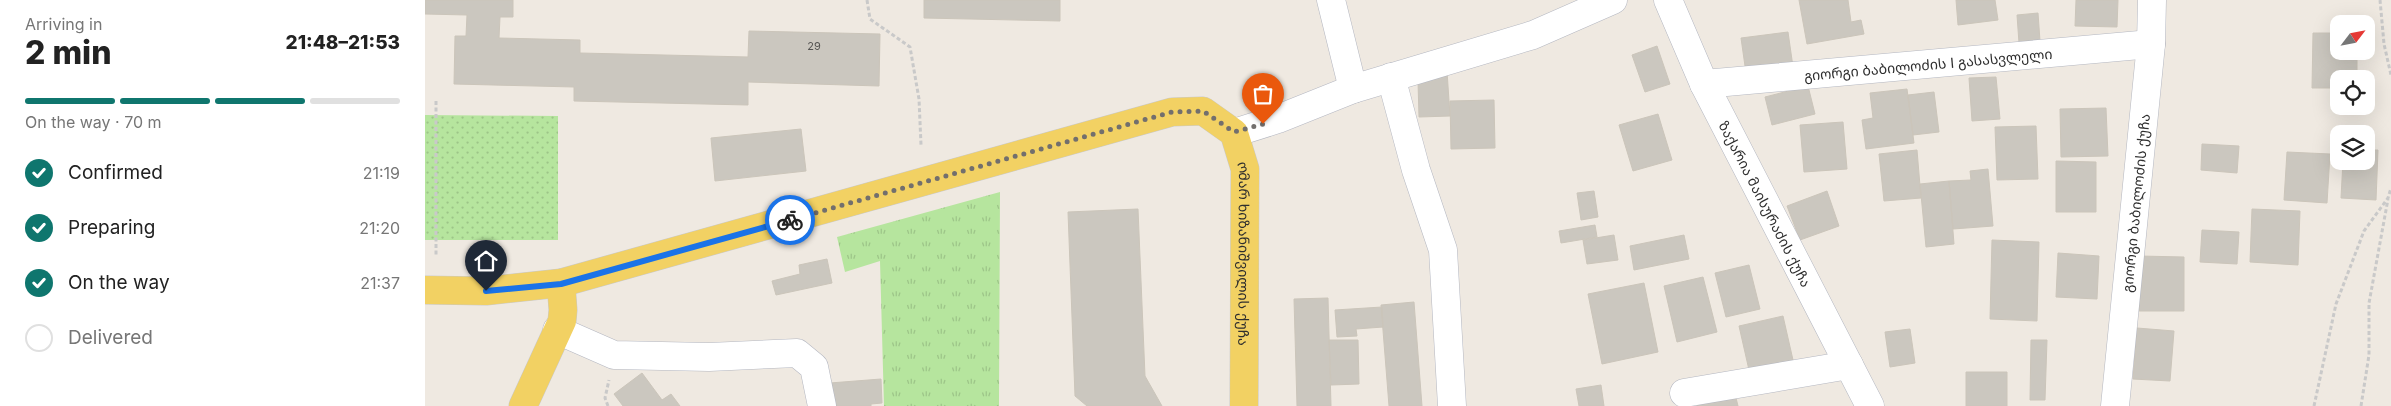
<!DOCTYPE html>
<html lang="en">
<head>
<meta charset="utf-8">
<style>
	body { margin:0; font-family:Inter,"Noto Sans Georgian",sans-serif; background:#f6f6f6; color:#222; height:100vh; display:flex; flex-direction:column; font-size:19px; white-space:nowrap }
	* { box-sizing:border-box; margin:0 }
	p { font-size:16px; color:#767676 }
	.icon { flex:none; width:28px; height:28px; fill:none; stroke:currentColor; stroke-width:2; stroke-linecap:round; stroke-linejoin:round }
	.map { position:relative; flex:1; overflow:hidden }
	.panel { display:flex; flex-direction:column; background:#fff; width:425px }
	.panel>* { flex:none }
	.needle { width:32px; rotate:58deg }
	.tools { position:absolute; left:1905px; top:15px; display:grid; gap:10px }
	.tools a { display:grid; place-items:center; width:45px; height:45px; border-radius:10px; background:#fff; box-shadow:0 5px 20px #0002; font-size:25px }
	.pin { position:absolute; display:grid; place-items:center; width:42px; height:42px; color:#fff; margin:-51px -21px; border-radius:50% 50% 50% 0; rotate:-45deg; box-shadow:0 0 5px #0007 }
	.pin .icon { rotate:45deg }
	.courier { position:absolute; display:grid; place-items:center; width:50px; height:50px; margin:-25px; border:4px solid #1a73e8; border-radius:50%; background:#fff; color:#222; box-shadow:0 1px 6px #0007 }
	.summary em { font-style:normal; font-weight:800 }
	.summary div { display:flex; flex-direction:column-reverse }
	.summary { display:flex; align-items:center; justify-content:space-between; height:85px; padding:0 25px }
	h1 { font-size:32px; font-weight:800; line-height:38px }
	.bar { display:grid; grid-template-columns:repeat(4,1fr); gap:8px 5px; align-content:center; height:60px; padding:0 25px }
	.bar i { height:6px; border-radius:4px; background:#e0e0e0 }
	.bar .active { background:#0f766e }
	.bar p { grid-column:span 4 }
	ol { padding:0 25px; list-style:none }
	li { display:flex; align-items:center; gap:15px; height:55px }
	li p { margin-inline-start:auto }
	li .icon { padding:5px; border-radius:50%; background:#0f766e; color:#fff; stroke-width:4 }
	li:last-child { color:#767676 }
	li i { width:28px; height:28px; border:2px solid #e0e0e0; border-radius:50% }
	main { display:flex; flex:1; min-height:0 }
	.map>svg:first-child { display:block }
	.grass { fill:url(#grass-tufts) }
	.park { fill:url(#park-dots) }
	.building { fill:#cbc7bf; stroke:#cbc5ba }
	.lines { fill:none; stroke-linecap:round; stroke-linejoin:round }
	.minor-casing { stroke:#b4b7c1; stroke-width:29 }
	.major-casing { stroke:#c9c9c9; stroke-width:29 }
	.path { stroke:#c9c9c9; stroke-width:3; stroke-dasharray:4 2.5; stroke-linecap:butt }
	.minor { stroke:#fff; stroke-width:28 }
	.major { stroke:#f2d163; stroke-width:28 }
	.done { stroke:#726f6d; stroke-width:5; stroke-dasharray:0 9 }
	.route { stroke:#1a73e8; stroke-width:6 }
	.labels { text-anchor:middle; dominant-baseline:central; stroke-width:5; stroke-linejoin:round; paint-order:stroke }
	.number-label { font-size:11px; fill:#555452 }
	.street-label { font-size:14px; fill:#2e2e2e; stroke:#fff }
</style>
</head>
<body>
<main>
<section class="panel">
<div class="summary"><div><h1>2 min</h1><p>Arriving in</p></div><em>21:48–21:53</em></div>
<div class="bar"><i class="active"></i><i class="active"></i><i class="active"></i><i></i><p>On the way · 70 m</p></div>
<ol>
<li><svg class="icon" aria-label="check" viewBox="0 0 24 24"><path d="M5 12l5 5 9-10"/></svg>Confirmed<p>21:19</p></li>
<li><svg class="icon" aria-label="check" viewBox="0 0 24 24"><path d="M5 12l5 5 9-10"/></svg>Preparing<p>21:20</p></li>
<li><svg class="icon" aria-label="check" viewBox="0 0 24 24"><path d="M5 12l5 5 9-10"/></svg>On the way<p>21:37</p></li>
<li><i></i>Delivered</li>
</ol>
</section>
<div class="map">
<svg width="1966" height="406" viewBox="0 0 1966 406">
	<defs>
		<pattern id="grass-tufts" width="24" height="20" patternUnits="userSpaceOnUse" patternTransform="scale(1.25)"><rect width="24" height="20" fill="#b6e59e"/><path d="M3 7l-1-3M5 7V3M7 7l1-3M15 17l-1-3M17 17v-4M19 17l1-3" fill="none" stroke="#9dc588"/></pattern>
		<pattern id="park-dots" width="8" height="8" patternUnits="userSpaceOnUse" patternTransform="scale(1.25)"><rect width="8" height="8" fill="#b6e59e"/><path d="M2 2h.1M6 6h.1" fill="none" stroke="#9dc588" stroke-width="1.8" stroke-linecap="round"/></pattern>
	</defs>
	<rect width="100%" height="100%" fill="#efe9e1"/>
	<!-- grass -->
	<path class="grass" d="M575,192L574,406H459L455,261L420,272L412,237Z"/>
	<!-- park -->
	<path class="park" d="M0,115L133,116V240H0Z"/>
	<!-- building -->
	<path class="building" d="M0,0H88V17H75L74,38L155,40V53L323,57L324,31L455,34L454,86L323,82V105L149,101V87L29,84L30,36H41L42,15L0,14Z
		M499,0H635V21L499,18Z
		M1374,0H1423L1426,22L1436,20L1439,34L1382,44Z
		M1531,0H1570L1573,20L1533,25Z
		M1651,0H1693L1692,27L1650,26Z
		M1613,13L1615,41L1594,43L1592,15Z
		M1363,32L1368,67L1321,73L1316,38Z
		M1888,33H1914V51H1932V79H1914V88H1887Z
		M1232,46L1245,84L1220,92L1207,55Z
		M1022,71L1025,116L994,117L993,81Z
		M1571,77L1575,119L1547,121L1544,78Z
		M1383,86L1390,114L1347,125L1340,97Z
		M1482,89L1489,143L1441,149L1437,120L1448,118L1445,93Z
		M1509,92L1514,132L1488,135L1483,95Z
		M1069,100L1070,148L1026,149L1025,101Z
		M1681,108L1683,156L1636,157L1635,109Z
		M1233,114L1247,160L1208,171L1194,125Z
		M1418,122L1422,169L1379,172L1375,125Z
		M1611,126L1613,179L1572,180L1570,127Z
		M376,129L381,171L290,181L286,138Z
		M1777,144L1814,146L1812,173L1776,170Z
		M1492,150L1496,198L1459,201L1454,154Z
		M1941,150H1953L1951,200L1916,198L1918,161H1941Z
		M1862,152L1905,154L1902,203L1859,200Z
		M1631,161L1671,162V212H1631Z
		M1563,169L1568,226L1528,229L1524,181L1546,180L1545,171Z
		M1524,181L1529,244L1501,247L1495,184Z
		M1169,191L1173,217L1156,220L1152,193Z
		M1402,191L1414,226L1375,240L1362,206Z
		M713,209L720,376L737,406H662L650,396L643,212Z
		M1827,209L1875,211L1873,265L1825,262Z
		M1170,225L1172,237L1136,243L1134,231Z
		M1777,230L1814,232L1812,264L1775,262Z
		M1189,235L1193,260L1162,264L1158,240Z
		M1259,235L1264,259L1209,270L1205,246Z
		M1567,240L1614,242L1612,321L1565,319Z
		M1633,253L1674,256L1672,299L1631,297Z
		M1714,256L1759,257V311H1714Z
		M402,259L407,283L351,295L347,281L375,274L374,265Z
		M1324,265L1335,309L1301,317L1290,273Z
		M1278,277L1292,332L1252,342L1239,286Z
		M1219,283L1233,352L1177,364L1163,294Z
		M903,298L906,406H872L869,299Z
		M989,302L997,406H964L956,305Z
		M957,307L958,327L931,329L932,336L912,337L910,310Z
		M1358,316L1368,360L1324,370L1314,326Z
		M1712,328L1749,331L1745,381L1708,379Z
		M1485,329L1490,363L1465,367L1460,332Z
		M904,340H933L934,384L906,385Z
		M1606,340H1622L1620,400H1605Z
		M1541,372H1582V406H1541Z
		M217,373L237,400L246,394L255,406H198L189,394Z
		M456,379L457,403L446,404V406H407L405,383Z
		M1176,385L1179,406H1154L1151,389Z
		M1311,398L1313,406H1272V404Z"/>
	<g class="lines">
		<defs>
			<g id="minor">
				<path d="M906,0L928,89"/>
				<path id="s1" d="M1243,0L1279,84L1445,406"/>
				<path d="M966,77L991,170L1018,250L1027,406"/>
				<path id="s2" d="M1279,84L1726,44"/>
				<path d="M809,133L853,119L928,89L1108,35L1188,0"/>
				<path d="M132,330L189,355L284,357L372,353L389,367L397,406"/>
				<path d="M1259,393L1424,365"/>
				<path id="s3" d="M1690,406L1726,44L1727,0"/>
			</g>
			<g id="major">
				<path id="s4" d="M0,290L61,291L136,283L747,112L778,111L809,133L820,169L819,406"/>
				<path d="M98,406L137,321L138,310L136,283"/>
			</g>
		</defs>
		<!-- minor casing -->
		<use href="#minor" class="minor-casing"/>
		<!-- major casing -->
		<use href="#major" class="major-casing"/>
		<!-- path -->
		<path class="path" d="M442,0L445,19L485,47L494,99L496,145
			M1955,0L1959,44L1966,75
			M11,101V257
			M183,406L180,398L184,380
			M1889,406L1911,304L1939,231L1963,198L1966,188
			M1936,406L1944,355V303L1963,199"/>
		<!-- minor -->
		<use href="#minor" class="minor"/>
		<!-- major -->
		<use href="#major" class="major"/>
	</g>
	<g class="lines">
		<!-- done -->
		<path class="done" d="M365,220L747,112L778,111L809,132L838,124"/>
		<!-- route -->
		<path class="route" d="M61,291L136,284L365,220"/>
	</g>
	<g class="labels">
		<!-- number labels -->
		<g class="number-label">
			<text x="389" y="46">29</text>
		</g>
		<!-- street labels -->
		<g class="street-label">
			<text stroke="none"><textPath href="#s2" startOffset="225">გიორგი ბაბილოძის I გასასვლელი</textPath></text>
			<text stroke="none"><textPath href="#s3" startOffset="204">გიორგი ბაბილოძის ქუჩა</textPath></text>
			<text stroke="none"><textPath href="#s1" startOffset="226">ზაქარია მაისურაძის ქუჩა</textPath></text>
			<text stroke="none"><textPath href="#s4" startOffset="962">ომარ ხიზანიშვილის ქუჩა</textPath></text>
		</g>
	</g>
</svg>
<div class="tools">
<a><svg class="needle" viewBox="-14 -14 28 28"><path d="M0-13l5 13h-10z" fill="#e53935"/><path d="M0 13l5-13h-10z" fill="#767676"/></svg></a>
<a><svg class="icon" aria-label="locate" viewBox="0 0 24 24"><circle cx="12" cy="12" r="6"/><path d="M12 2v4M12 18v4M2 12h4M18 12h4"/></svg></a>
<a><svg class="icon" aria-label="layers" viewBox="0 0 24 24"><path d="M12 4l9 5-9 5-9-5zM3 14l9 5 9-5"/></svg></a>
</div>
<div class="pin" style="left:838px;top:124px;background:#ea580c"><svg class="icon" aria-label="bag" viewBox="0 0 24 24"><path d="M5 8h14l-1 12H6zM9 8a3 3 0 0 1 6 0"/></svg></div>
<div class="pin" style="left:61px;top:291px;background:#1f2937"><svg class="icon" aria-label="home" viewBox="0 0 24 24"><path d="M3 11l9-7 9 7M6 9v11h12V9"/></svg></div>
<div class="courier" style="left:365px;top:220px"><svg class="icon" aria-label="bike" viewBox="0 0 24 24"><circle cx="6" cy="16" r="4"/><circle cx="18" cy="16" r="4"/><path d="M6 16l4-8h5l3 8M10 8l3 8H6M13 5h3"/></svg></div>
</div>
</main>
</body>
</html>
